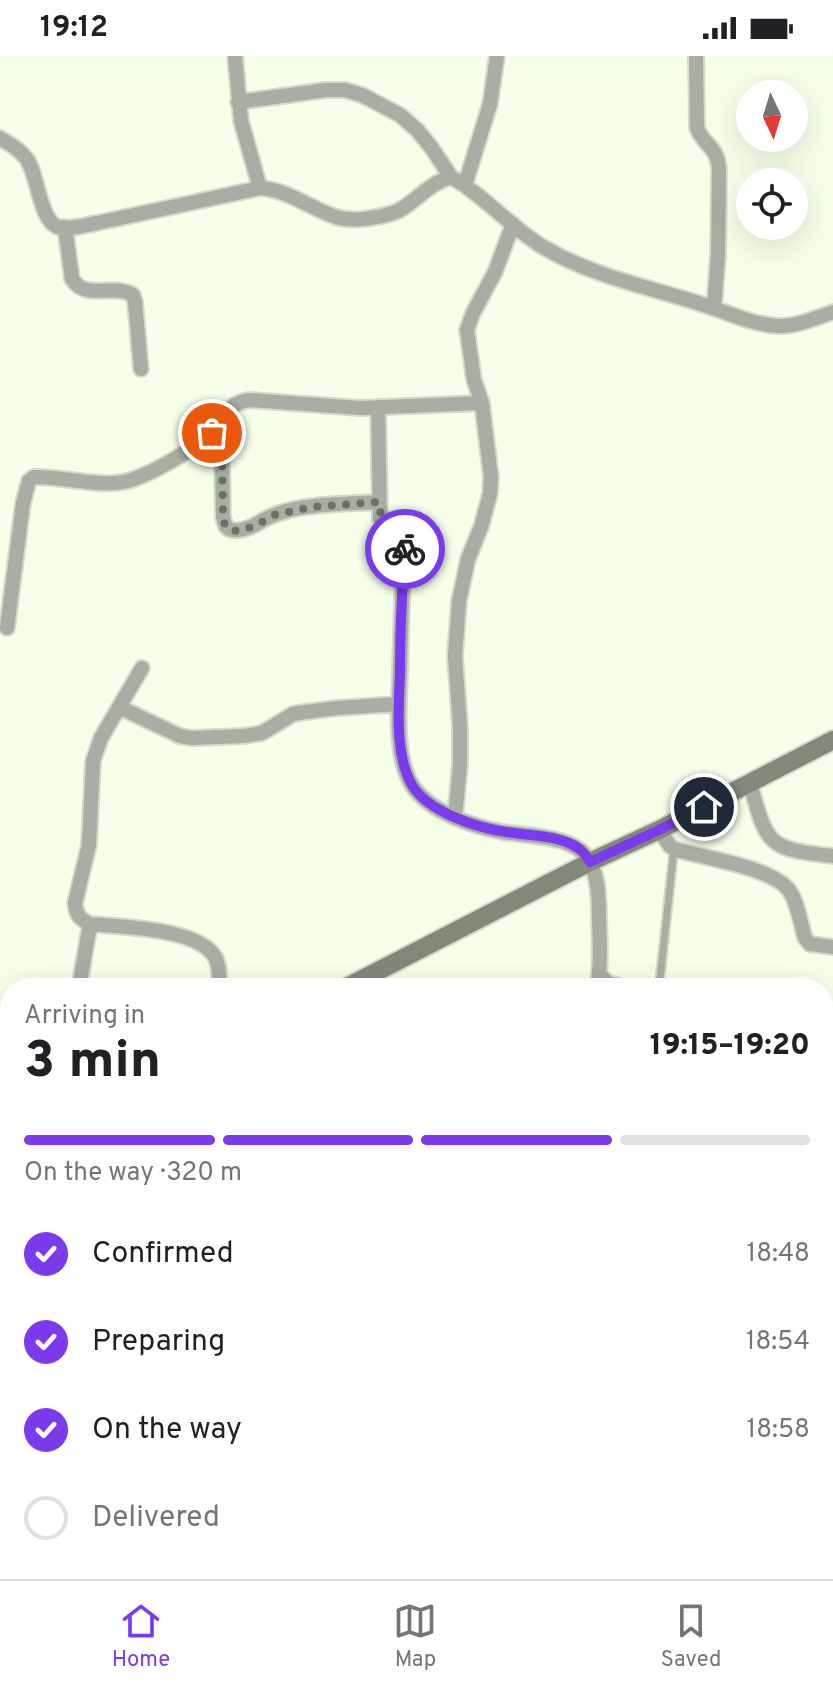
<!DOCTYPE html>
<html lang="en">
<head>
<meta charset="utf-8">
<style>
	body { margin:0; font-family:Overpass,sans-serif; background:#f2f2f2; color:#202124; height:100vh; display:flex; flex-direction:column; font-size:30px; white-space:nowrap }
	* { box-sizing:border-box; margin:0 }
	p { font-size:26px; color:#757577 }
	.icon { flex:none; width:44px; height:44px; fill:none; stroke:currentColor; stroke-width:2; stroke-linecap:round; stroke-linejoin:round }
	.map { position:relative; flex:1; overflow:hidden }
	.side { position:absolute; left:0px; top:922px; width:834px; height:602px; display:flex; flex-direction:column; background:#fff; border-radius:32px 32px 0 0; box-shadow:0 8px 32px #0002 }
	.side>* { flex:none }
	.needle { width:52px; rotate:176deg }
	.buttons { position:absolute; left:736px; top:24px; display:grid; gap:16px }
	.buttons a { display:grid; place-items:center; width:72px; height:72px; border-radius:50%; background:#fff; box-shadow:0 8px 32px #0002; font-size:40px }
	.pin { position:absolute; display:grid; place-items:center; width:68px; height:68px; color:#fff; margin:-34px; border:4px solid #fff; border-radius:50%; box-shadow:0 2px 8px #0007 }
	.courier { position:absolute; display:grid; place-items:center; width:80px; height:80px; margin:-40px; border:6px solid #7c3aed; border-radius:50%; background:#fff; color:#222; box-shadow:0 2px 10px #0007 }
	.head em { font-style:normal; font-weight:800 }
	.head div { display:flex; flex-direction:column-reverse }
	.head { display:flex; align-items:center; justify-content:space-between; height:136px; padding:0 24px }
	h1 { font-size:52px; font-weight:800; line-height:60px }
	.bar { display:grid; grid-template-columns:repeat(4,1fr); gap:12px 8px; align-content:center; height:96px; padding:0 24px }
	.bar i { height:10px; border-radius:6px; background:#e0e0e0 }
	.bar .active { background:#7c3aed }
	.bar p { grid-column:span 4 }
	ol { padding:0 24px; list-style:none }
	li { display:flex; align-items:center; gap:24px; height:88px }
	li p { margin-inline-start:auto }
	li .icon { padding:8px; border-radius:50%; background:#7c3aed; color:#fff; stroke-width:4 }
	li:last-child { color:#757577 }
	li i { width:44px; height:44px; border:4px solid #e0e0e0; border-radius:50% }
	.status { display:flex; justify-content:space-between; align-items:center; height:56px; padding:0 40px; background:#fff; direction:ltr }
	.status svg { height:22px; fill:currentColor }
	.dock { display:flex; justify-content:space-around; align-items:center; height:112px; border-top:2px solid #e0e0e0; background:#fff; font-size:22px; color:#757577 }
	.dock a { display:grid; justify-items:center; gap:4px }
	.dock .active { color:#7c3aed }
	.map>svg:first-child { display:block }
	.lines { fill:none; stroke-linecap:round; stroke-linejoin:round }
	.service-casing { stroke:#d3dcc8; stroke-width:11 }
	.minor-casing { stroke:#d3dcc8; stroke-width:18 }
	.secondary-casing { stroke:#d3dcc8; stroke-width:22 }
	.service { stroke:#a9ada4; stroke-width:7 }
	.minor { stroke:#a9ada4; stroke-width:14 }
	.secondary { stroke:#82887a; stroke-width:18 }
	.done { stroke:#6b7164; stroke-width:8; stroke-dasharray:0 14.4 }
	.route { stroke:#7c3aed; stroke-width:10 }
</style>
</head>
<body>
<div class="status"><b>19:12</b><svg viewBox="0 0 49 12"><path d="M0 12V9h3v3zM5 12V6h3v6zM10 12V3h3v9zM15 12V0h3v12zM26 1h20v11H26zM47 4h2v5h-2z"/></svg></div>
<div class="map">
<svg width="833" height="1523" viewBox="0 0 833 1523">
	<rect width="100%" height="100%" fill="#f5ffe9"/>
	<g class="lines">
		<defs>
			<path id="service" d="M659,932L674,793
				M0,1366L9,1367
				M0,1503L10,1504
				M92,1523L93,1514
				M602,1523L604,1514
				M676,1523L678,1514"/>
			<path id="minor" d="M235,0L241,65L260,132
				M696,0L697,72C704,90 717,90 719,112L718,199L714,252
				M238,46L326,34H345L362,39L400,59L418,75L431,91L451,121
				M0,82C9,87 19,93 26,102C38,117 39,164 58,171C70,174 85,169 97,167L260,132C288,134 310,152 336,161C353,166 376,162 393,157C412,151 426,128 451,121C485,140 510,171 543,191C592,220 645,230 698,247C725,255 751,269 780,270C797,270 816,262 833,256
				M465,129L490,48L497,0
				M65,171L72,223C86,245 113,227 133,239L135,246L141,313
				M378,351L380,462C385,475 400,476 405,489C402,532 401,574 400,616C399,650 394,700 412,729C429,756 472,770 502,776C528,780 577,779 590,806C599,823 599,846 599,865C600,887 601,910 597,932
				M215,373L222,402L223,461C225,468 225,473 233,474C249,476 260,464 274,459C306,447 345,448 379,446
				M7,572L23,447L29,425L34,421C65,420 105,434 134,423C158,414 184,398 205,383C226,368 221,348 250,344L360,352L482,347
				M119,651L180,680L191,682L244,680L262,677L293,658L305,656L337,652L399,648
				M750,727C767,790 768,793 833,800
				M455,761L460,708V671L455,600L459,545L468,503L481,471L490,438L491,421L482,347L474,324L467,274L473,257L495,216L513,168
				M659,774L670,790L674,793C703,802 770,811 788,833C797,843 801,869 805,882L810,888L833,891
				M90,868C121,871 198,872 215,901C220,909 219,923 220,932
				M599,918L608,927L626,932
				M79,932L90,868C80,863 76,859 75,847L89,789L93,705L101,682L142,612
				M440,1514L442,1523
				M288,1523L294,1514"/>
			<path id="secondary" d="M345,932L590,806L659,774L833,684
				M0,1105L10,1100"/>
		</defs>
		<!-- service casing -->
		<use href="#service" class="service-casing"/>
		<!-- minor casing -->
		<use href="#minor" class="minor-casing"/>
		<!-- secondary casing -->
		<use href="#secondary" class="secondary-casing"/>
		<!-- service -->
		<use href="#service" class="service"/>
		<!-- minor -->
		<use href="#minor" class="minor"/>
		<!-- secondary -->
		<use href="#secondary" class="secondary"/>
	</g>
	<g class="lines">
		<!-- done -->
		<path class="done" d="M212,377L215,373L221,391L222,402L223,461L225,470L228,473L236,475L255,470L274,459L311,451L379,446L382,468L403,482L405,493"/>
		<!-- route -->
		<path class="route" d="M405,493C402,534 400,574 400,615C399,650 394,698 412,729C428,756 477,772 507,776C530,780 559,779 578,792C583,795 587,801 590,806L659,774L704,751"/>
	</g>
</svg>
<div class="buttons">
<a><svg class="needle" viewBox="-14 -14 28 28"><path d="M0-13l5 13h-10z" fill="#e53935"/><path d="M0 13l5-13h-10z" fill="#757577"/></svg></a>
<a><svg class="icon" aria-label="locate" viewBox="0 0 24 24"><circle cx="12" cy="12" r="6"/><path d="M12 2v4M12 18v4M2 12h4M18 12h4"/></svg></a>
</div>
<div class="pin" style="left:212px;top:377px;background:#ea580c"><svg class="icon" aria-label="bag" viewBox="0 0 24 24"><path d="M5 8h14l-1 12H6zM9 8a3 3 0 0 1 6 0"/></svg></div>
<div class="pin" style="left:704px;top:751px;background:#1f2937"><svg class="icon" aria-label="home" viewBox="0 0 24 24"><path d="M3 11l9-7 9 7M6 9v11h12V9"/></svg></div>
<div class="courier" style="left:405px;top:493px"><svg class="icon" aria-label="bike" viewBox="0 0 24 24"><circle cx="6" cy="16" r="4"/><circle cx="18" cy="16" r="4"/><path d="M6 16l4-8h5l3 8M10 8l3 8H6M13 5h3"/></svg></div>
<section class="side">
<div class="head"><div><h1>3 min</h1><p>Arriving in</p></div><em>19:15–19:20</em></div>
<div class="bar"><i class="active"></i><i class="active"></i><i class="active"></i><i></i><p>On the way · 320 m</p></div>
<ol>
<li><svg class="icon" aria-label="check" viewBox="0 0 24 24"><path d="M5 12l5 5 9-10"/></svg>Confirmed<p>18:48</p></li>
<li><svg class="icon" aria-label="check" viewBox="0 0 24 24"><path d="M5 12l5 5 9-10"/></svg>Preparing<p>18:54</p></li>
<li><svg class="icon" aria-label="check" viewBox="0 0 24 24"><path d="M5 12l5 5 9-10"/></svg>On the way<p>18:58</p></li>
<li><i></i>Delivered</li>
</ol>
</section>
</div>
<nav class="dock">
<a class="active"><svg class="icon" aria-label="home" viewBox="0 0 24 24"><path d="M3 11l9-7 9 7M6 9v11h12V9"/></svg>Home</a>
<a><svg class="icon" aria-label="map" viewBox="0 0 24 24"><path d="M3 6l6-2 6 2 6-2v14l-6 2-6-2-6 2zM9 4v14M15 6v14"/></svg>Map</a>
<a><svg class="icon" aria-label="saved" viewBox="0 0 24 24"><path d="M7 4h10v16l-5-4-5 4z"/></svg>Saved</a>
</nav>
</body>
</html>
